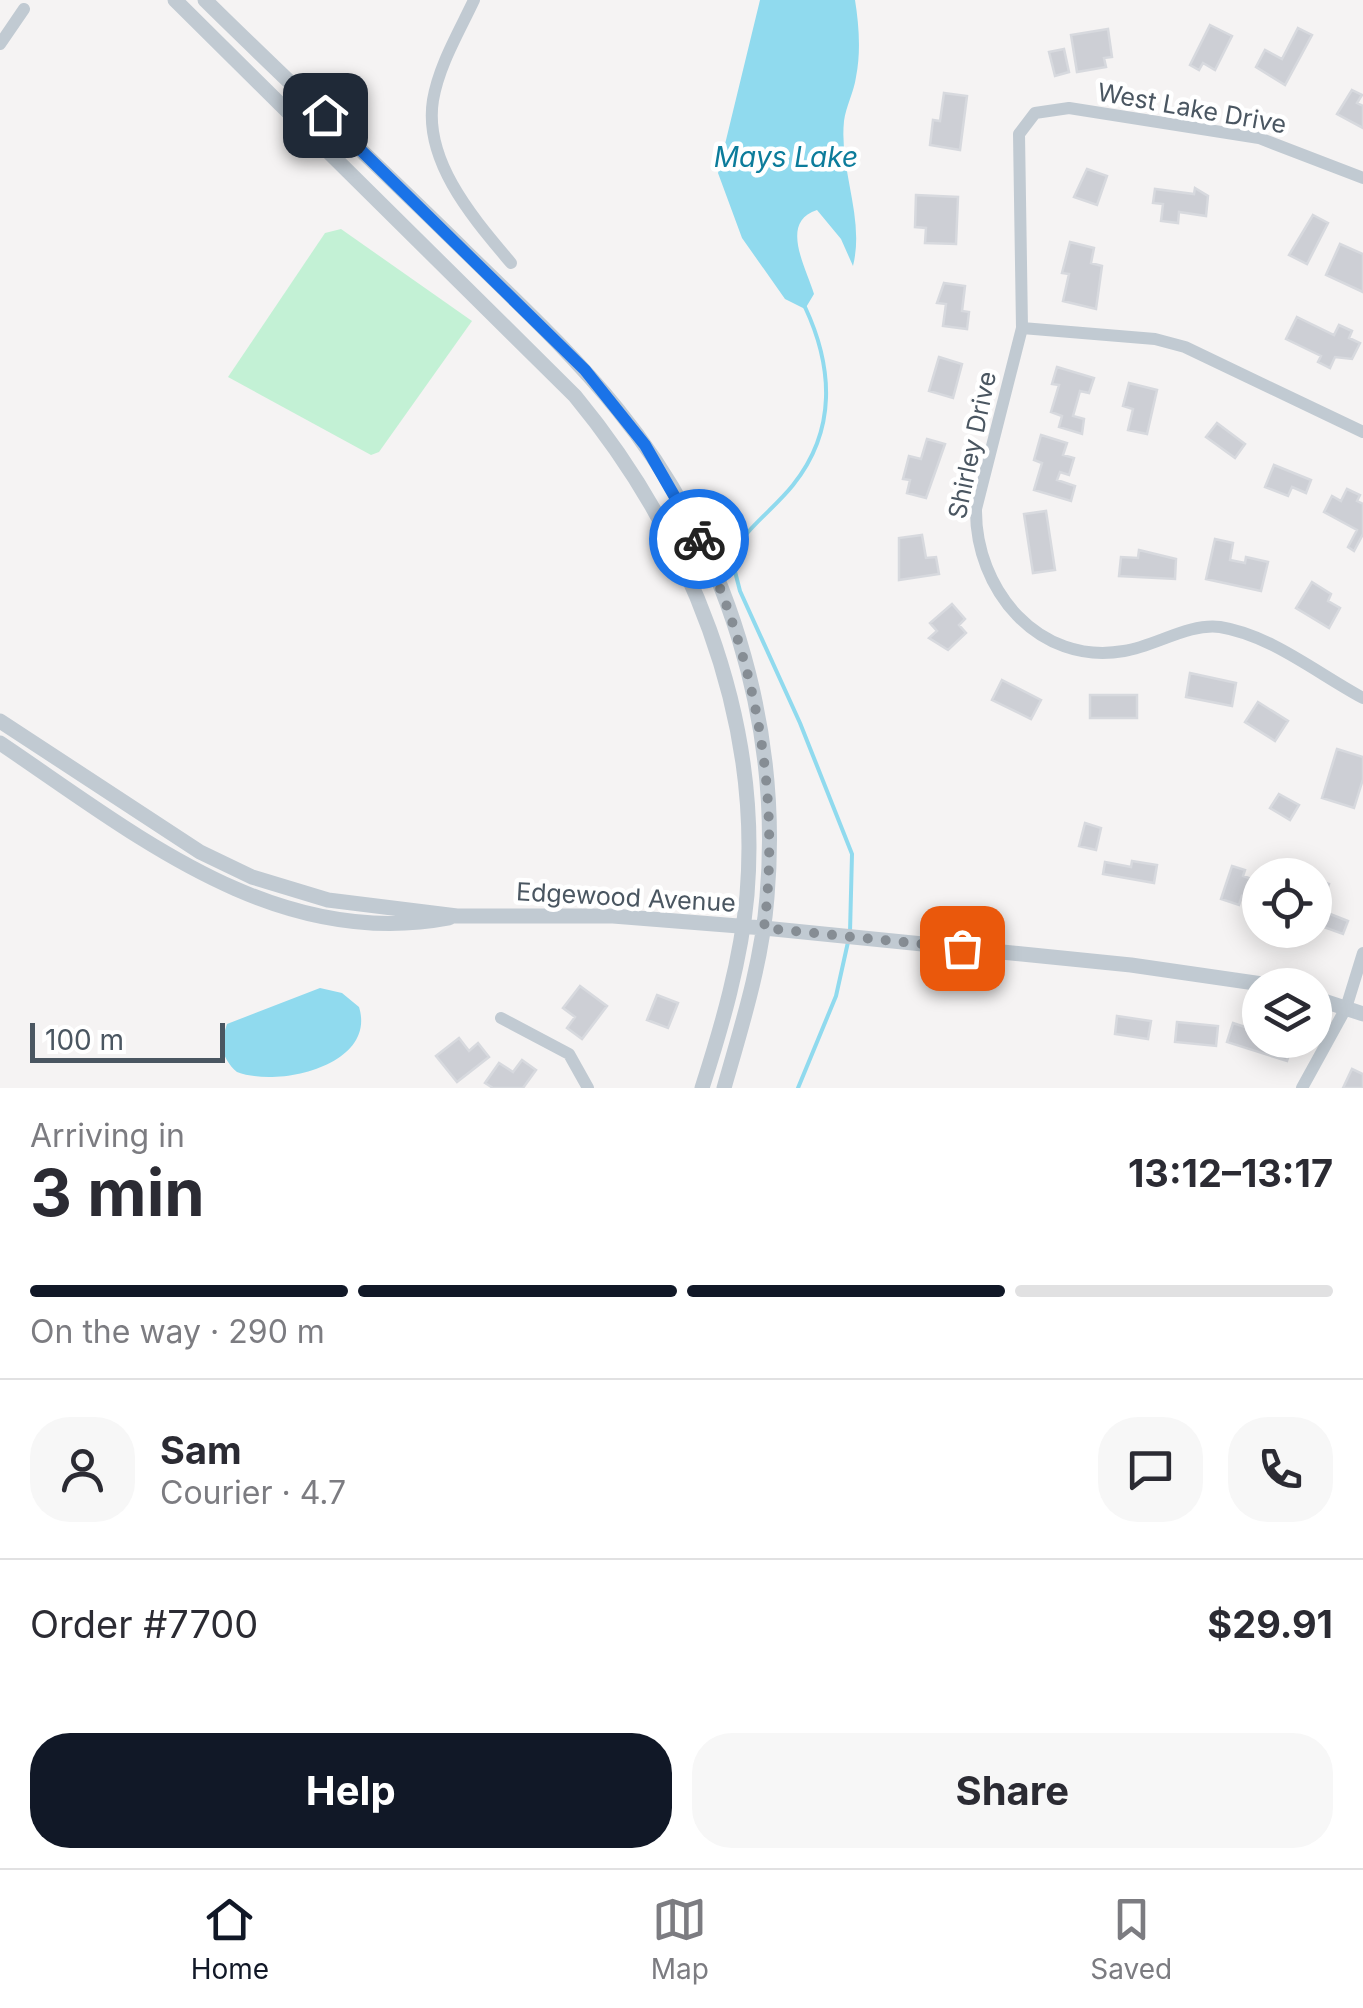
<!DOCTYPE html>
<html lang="en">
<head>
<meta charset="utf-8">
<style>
	body { margin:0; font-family:Inter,sans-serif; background:#f7f7f7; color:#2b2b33; height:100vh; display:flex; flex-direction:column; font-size:38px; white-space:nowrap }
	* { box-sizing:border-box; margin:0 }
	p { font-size:32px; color:#7c7c81 }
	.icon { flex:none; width:55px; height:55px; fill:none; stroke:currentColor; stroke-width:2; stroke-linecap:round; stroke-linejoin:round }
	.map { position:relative; height:1088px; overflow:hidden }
	.panel { display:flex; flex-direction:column; background:#fff; flex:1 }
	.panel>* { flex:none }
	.tools { position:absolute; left:1242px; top:858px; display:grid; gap:20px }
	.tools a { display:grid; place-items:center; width:90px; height:90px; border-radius:50%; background:#fff; box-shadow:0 5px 25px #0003; font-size:50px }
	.scale { position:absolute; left:30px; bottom:25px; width:195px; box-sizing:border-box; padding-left:10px; border:5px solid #4a5661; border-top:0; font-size:28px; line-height:35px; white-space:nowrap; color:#4a5661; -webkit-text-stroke:8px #fff; paint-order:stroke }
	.pin { position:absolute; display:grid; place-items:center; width:85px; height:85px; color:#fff; margin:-42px; border-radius:20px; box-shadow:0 5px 15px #0006 }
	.courier { position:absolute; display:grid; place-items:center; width:100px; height:100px; margin:-50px; border:8px solid #1a73e8; border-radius:50%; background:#fff; color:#222; box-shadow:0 2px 12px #0007 }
	.headline em { font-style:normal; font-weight:700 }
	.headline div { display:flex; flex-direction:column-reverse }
	.headline { display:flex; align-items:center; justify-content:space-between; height:170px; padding:0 30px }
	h1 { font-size:65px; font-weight:700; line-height:75px }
	.bar { display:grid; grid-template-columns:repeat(4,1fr); gap:15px 10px; align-content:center; height:120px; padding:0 30px }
	.bar i { height:12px; border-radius:8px; background:#e1e1e2 }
	.bar .active { background:#111827 }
	.bar p { grid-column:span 4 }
	.line { display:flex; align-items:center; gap:25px; padding:0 30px; border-top:2px solid #e1e1e2 }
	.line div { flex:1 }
	.round { display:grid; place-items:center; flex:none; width:105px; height:105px; border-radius:40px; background:#f7f7f7 }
	.cta { display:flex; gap:20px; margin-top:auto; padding:20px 30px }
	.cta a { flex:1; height:115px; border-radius:40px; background:#111827; color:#fff; font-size:40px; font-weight:700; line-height:115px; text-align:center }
	.cta a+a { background:#f7f7f7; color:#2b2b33 }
	.dock { display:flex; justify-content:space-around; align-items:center; height:140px; border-top:2px solid #e1e1e2; background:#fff; font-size:28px; color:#7c7c81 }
	.dock a { display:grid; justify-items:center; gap:5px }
	.dock .active { color:#111827 }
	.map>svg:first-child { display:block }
	.green { fill:#c3f1d5 }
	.water { fill:#90daee }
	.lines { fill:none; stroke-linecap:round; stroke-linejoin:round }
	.stream { stroke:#90daee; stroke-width:4 }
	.building { fill:#cdcfd5; stroke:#d7d9de; stroke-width:2.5 }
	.minor { stroke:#c1cad2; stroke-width:12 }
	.tertiary { stroke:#c1cad2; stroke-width:15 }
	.done { stroke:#868d94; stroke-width:10; stroke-dasharray:0 18 }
	.route { stroke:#1a73e8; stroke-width:12 }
	.labels { text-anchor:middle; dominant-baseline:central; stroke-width:9; stroke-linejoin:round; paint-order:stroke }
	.street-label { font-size:25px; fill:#4a5661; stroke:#fff }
	.water-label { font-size:28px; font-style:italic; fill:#0c7c9b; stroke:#fff }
</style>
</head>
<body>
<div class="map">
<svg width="1363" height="1088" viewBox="0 0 1363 1088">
	<rect width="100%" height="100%" fill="#f5f3f3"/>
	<!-- green -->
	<path class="green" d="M341,229L472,321L379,452L371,455L228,377L325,233Z"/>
	<!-- water -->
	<path class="water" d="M760,0H855C859,25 861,52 856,77C854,92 846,106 844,121C839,171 865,217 853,266L841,239L817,210C779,222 806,267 814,294L805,309L785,299L742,238L718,173Z
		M320,988L342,993L359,1007C377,1065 279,1088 237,1072C229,1066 224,1055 220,1046L227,1024Z"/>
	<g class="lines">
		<!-- stream -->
		<path class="stream" d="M805,307C833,367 837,430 793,485C774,509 745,529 731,556L740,591L800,723L852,854L850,932
			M798,1088L836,996L848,942"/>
	</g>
	<!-- building -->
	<path class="building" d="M1210,25L1232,36L1215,70L1203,63L1199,70L1190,65Z
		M1298,28L1312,35L1285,85L1256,67L1265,50L1282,59Z
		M1108,29L1112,57L1104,58L1106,67L1077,72L1071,35Z
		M1064,49L1069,72L1055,76L1049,52Z
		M1352,90L1362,95L1357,103L1363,106V128L1337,114Z
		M944,93L967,96L960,150L930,145L933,120L940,121Z
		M1087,169L1107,176L1097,205L1074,197Z
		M1195,188L1208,196L1206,216L1179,212L1178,223L1161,221L1163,204L1153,203L1155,189L1194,194Z
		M916,195L958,197L956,244L925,243L926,228L915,227Z
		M1313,215L1328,223L1307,264L1289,255Z
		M1070,242L1094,248L1091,263L1102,266L1096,309L1063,301L1069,274L1062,273Z
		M1340,244L1363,254V292L1326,275Z
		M944,283L965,286L962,311L969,312L967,329L943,326L946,304L937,303Z
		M1297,317L1334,335L1339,325L1352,331L1349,338L1360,343L1352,359L1335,357L1330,368L1318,362L1321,356L1286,339Z
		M939,357L962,364L953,398L929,391Z
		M1057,367L1094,378L1089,393L1080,391L1073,416L1084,419L1082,434L1059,427L1062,416L1051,412L1059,385L1052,384Z
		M1129,383L1157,390L1147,434L1128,430L1133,409L1123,406Z
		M1217,423L1245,444L1235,458L1206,437Z
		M1041,435L1067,443L1063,455L1074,458L1069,475L1060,472L1057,480L1075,486L1071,501L1034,490L1042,463L1034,460Z
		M927,439L945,444L926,498L907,493L910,480L903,479L909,456L921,459Z
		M1274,465L1311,480L1306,493L1292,487L1288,496L1265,487Z
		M1347,489L1360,495L1357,501L1363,504V534L1354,551L1348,547L1357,530L1324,512L1332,496L1341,501Z
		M1046,511L1055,570L1033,573L1024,514Z
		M922,535L926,558L936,557L939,574L899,580V538Z
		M1215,539L1233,543L1230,560L1245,563L1246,557L1268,562L1261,591L1206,579Z
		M1139,550L1176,559L1175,579L1119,576L1121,557L1138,558Z
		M1312,582L1331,594L1328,601L1340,608L1329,628L1296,608Z
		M952,604L965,619L959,625L966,633L948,650L929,638L937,631L930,623Z
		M1190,673L1236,683L1232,706L1186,697Z
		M1002,680L1041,700L1031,719L992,700Z
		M1090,695H1137V718H1090Z
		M1258,702L1288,721L1275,741L1245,722Z
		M1337,749L1363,757V779L1354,808L1322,798Z
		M1279,794L1299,805L1290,820L1270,808Z
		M1085,823L1101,828L1096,850L1079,846Z
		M1132,861L1157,865L1154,883L1103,874L1105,862L1131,867Z
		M1232,866L1245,870L1243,876L1260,882V903L1242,896L1239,905L1221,899Z
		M1316,879L1329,884L1320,910L1348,921L1343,934L1315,924Z
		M580,986L607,1006L582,1039L567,1028L575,1017L563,1008Z
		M657,995L678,1003L668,1028L647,1020Z
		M1117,1016L1151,1021L1148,1039L1115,1034Z
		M1177,1022L1218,1026L1216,1046L1175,1042Z
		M1233,1023L1260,1032V1040L1293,1042L1287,1061L1227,1042Z
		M459,1038L469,1051L478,1043L489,1057L457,1082L436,1056Z
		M522,1060L536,1070L523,1088H493L485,1083L499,1063L513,1072Z
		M1352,1069L1363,1074V1088H1343Z"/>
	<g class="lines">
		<!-- minor -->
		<path class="minor" d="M474,0C459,32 439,65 433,100C423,162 475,220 511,263
			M0,44L24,9
			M1363,178L1259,138L1069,108L1035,113L1019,134L1022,328L976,509C975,589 1038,666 1124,651C1156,646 1188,623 1220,627C1271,635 1318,674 1363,698
			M1022,328L1155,339L1185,347L1363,432
			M501,1018L569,1054L588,1088
			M1302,1088L1346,1008L1363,953"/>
		<!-- tertiary -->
		<path class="tertiary" d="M175,0L575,396C689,534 762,714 747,895C741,960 722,1026 702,1088
			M205,0C291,85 380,167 466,252C518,303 572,353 618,410C727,544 782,724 767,897C762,962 742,1025 724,1088
			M0,721L200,852L252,877L328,900L457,916H613L764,928L1131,965L1269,985
			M0,743C134,833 275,951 449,918
			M1315,998L1363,1014"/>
	</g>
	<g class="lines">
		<!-- done -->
		<path class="done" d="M699,539C756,661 781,794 764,928L962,948"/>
		<!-- route -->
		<path class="route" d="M325,115L585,370L645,445L699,539"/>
	</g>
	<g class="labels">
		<!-- street labels -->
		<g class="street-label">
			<text transform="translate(1192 108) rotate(10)">West Lake Drive</text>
			<text transform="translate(972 445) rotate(-78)">Shirley Drive</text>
			<text transform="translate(626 897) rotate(3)">Edgewood Avenue</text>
		</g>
		<!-- water labels -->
		<g class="water-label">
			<text x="786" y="157">Mays Lake</text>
		</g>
	</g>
</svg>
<div class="tools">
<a><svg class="icon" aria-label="locate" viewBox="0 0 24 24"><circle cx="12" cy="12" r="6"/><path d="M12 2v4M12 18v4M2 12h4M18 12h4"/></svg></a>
<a><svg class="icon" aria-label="layers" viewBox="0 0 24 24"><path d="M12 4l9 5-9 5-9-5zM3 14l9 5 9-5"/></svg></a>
</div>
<div class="scale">100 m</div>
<div class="pin" style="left:962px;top:948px;background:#ea580c"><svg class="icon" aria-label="bag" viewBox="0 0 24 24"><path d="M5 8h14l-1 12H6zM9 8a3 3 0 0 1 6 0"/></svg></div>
<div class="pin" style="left:325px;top:115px;background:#1f2937"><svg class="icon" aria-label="home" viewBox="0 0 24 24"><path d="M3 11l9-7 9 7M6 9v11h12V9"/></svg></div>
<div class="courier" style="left:699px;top:539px"><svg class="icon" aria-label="bike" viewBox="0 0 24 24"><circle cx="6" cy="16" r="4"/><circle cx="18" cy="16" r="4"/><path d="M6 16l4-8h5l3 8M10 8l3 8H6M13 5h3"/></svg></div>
</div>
<section class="panel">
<div class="headline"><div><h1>3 min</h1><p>Arriving in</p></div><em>13:12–13:17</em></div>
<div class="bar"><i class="active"></i><i class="active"></i><i class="active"></i><i></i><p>On the way · 290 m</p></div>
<div class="line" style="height:180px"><a class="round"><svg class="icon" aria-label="person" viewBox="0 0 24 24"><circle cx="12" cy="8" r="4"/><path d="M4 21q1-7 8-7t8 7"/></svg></a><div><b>Sam</b><p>Courier · 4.7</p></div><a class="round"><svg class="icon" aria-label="chat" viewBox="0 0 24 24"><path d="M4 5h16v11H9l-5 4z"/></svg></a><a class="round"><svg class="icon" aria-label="phone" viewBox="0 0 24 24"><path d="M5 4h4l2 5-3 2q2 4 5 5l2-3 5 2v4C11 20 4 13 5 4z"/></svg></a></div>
<div class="line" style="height:130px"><div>Order #7700</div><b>$29.91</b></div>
<div class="cta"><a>Help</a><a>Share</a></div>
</section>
<nav class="dock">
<a class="active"><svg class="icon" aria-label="home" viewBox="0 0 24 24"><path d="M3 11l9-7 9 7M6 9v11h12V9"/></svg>Home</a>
<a><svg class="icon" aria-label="map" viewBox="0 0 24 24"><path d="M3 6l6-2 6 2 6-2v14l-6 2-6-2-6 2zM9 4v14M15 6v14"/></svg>Map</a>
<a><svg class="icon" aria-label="saved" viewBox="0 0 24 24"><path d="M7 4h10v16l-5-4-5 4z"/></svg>Saved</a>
</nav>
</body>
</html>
